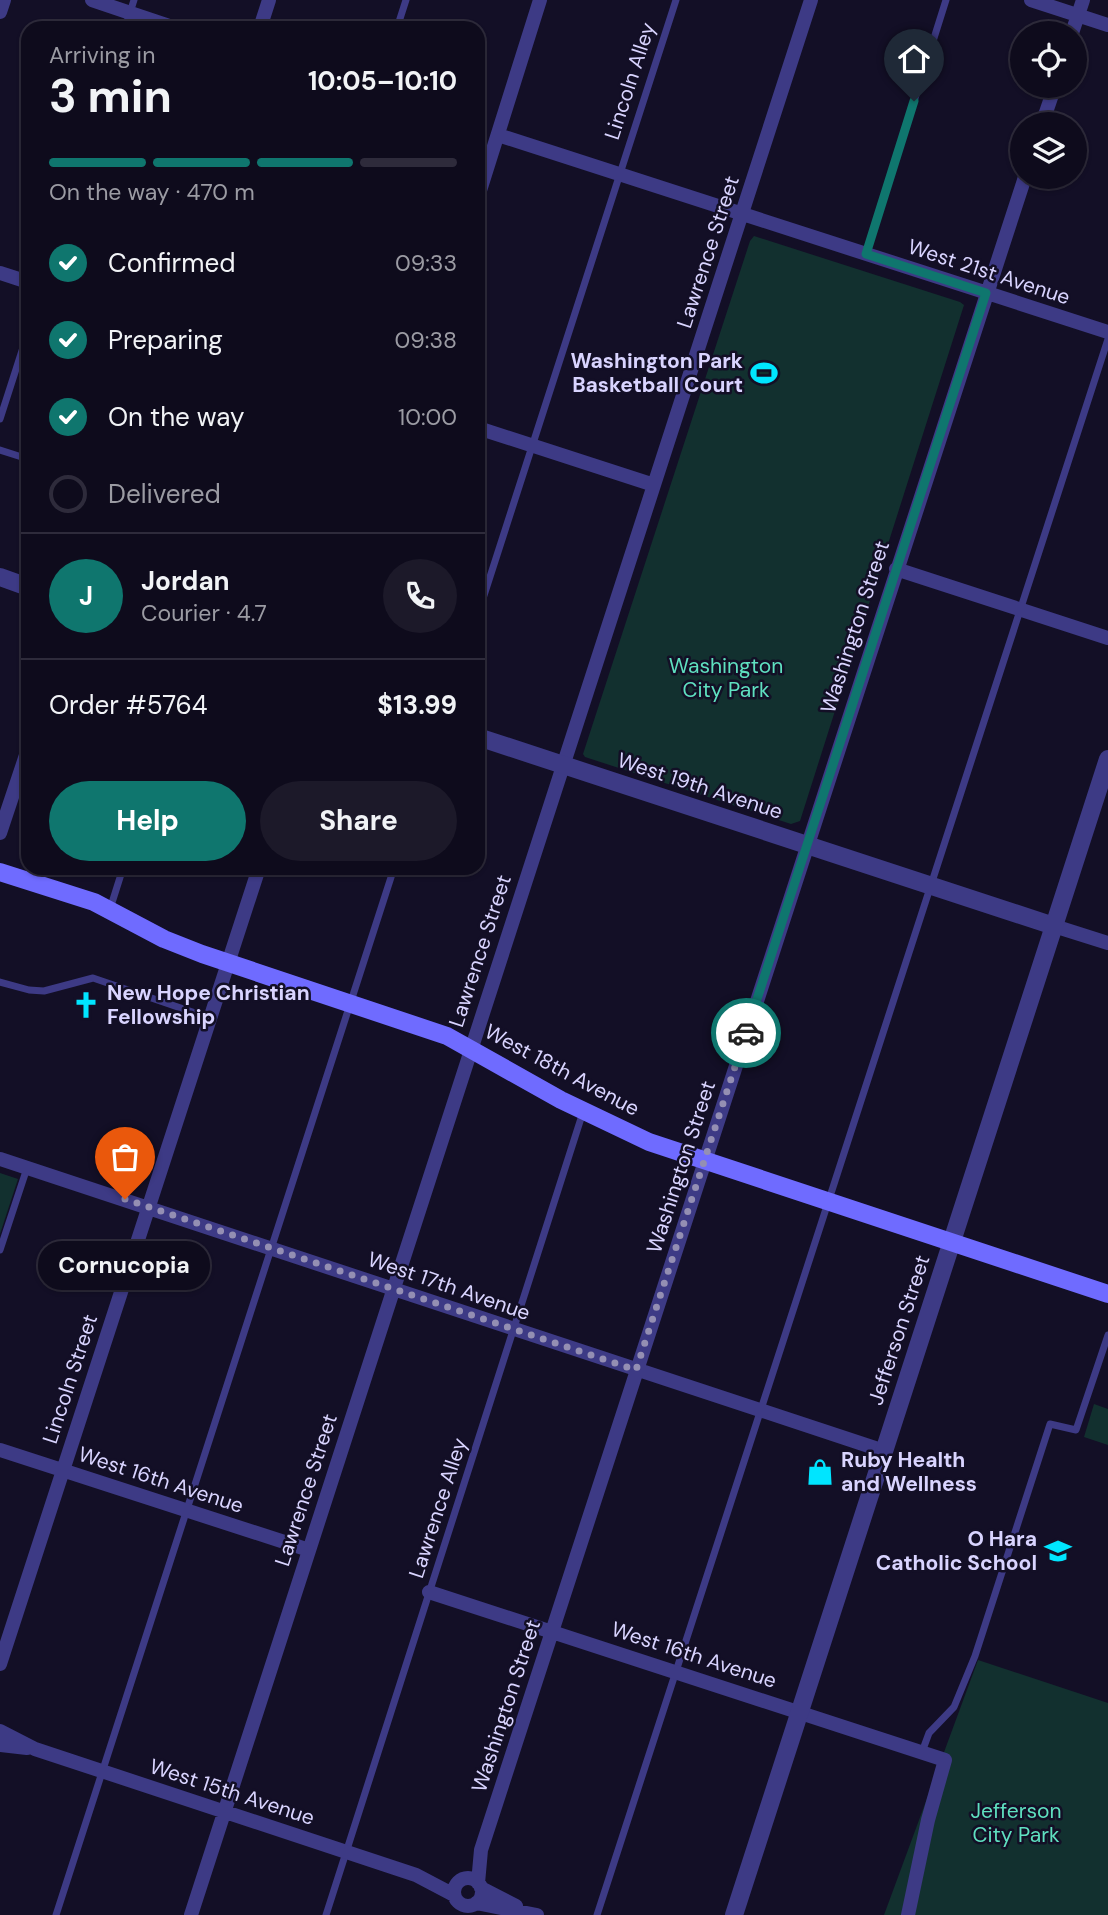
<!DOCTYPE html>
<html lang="en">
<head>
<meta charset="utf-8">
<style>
	body { margin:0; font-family:"DM Sans",sans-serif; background:#1c1929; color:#f1f3f6; height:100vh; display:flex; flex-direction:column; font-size:26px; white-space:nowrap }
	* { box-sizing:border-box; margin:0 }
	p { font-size:23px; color:#9b9ba3 }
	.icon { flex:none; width:38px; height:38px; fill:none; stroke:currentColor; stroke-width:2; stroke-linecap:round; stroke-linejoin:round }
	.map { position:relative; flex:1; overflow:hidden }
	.details { position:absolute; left:21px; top:21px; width:464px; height:854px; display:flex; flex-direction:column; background:#0e0b1c; border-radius:21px; box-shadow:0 2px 5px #0004,0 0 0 2px #2e2b3b }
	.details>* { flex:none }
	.tools { position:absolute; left:1010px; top:21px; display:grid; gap:14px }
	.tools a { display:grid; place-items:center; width:77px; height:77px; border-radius:50%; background:#0e0b1c; box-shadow:0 2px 5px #0004,0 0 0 2px #2e2b3b; font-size:35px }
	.pin { position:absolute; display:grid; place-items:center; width:60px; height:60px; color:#fff; margin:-72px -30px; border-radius:50% 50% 50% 0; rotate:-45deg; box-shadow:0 0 7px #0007 }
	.pin .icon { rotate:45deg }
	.courier { position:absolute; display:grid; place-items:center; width:70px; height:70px; margin:-35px; border:5px solid #0f766e; border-radius:50%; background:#fff; color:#222; box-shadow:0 2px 9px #0007 }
	.bubble { position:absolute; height:49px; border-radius:24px; background:#0e0b1c; box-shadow:0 2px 5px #0004,0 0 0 2px #2e2b3b; font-size:23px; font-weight:700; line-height:49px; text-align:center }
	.head em { font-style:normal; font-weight:700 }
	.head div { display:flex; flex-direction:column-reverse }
	.head { display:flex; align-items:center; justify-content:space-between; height:119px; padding:0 28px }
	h1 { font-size:46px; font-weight:700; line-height:52px }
	.bar { display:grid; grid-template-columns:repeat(4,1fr); gap:10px 7px; align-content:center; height:84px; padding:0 28px }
	.bar i { height:9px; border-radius:5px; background:#2e2b3b }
	.bar .selected { background:#0f766e }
	.bar p { grid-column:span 4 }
	.line { display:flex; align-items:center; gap:18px; padding:0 28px; border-top:2px solid #2e2b3b }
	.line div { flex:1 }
	.round { display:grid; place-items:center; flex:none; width:74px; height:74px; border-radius:37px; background:#1c1929 }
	ol { padding:0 28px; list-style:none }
	li { display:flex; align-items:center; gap:21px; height:77px }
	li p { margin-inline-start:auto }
	li .icon { padding:7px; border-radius:50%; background:#0f766e; color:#fff; stroke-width:4 }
	li:last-child { color:#9b9ba3 }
	li i { width:38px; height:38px; border:4px solid #2e2b3b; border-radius:50% }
	.cta { display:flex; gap:14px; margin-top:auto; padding:14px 28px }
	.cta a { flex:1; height:80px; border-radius:42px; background:#0f766e; color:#fff; font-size:28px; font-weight:700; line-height:80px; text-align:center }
	.cta a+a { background:#1c1929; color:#f1f3f6 }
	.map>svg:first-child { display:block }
	.green { fill:#12302f }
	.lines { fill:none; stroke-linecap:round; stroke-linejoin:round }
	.service { stroke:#3d3a85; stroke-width:7 }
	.minor { stroke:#3d3a85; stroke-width:14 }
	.tertiary { stroke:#3d3a85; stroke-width:18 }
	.secondary { stroke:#6f6bff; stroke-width:18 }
	.done { stroke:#948fb3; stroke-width:7; stroke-dasharray:0 12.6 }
	.route { stroke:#0f766e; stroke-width:9 }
	.labels { text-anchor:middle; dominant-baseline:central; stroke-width:5; stroke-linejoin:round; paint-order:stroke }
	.street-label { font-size:21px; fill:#d9d4ff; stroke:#130f26 }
	.poi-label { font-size:21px; font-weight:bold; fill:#d9d4ff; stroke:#130f26; text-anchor:end }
	.park-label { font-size:21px; fill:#5fe0c0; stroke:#130f26 }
</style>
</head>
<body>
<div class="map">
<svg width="1108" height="1915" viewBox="0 0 1108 1915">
	<rect width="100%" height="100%" fill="#130f26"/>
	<!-- green -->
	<path class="green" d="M754,236L960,302L964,305L800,821L791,824L585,757L583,754L750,241Z
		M0,1173L18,1179L0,1234Z
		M1094,1404L1108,1409V1445L1084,1437Z
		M978,1660L1108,1703V1915H884Z"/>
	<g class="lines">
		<!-- service -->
		<path class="service" d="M125,28L134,0
			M397,28L406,0
			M866,254L946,0
			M0,419L28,332
			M0,450L28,459
			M478,614L676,0
			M110,909L123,868
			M0,982L29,990L44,991L93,978L210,1018
			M0,1250L27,1168
			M922,1752L929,1733L954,1707L975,1656L1050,1424L1076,1430L1108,1335
			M56,1915L394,868
			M326,1915L583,1112
			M597,1915L1108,339"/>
		<!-- minor -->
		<path class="minor" d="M92,0L175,28
			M1031,0L1108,25
			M0,12L4,0
			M260,28L269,0
			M1072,33L1083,0
			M1042,124L1055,86
			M498,135L1108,332
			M478,197L540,0
			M0,273L28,282
			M478,428L654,485
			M896,569L1108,638
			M0,833L28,749
			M1054,926L1108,943
			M0,1159L884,1451
			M0,1450L309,1550
			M429,1592L945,1760L928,1820L908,1915
			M0,1664L259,868
			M0,1731L35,1749L416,1875L454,1895
			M0,1745L27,1748
			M454 1892a14 14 0 1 1 28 0a14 14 0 1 1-28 0Z
			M478,1883L481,1850L1025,177
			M481,1888L516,1906
			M476,1903L537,1915
			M191,1915L811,0"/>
		<!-- tertiary -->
		<path class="tertiary" d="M0,577L28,587
			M478,737L1054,926
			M734,1915L1108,759"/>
		<!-- secondary -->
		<path class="secondary" d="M0,872L94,902L164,939L202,954L447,1036L561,1100L649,1142L1108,1294"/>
	</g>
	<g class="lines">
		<!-- done -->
		<path class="done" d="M125,1199L636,1370L746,1033"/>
		<!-- route -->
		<path class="route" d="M746,1033L986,293L866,254L914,101"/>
	</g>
	<!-- icons -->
	<defs>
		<symbol id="stadium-bare" viewBox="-9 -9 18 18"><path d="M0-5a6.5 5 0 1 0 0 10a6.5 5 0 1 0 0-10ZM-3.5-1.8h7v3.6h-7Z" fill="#00e5ff" stroke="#130f26" stroke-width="2.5" paint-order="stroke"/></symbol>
		<symbol id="church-bare" viewBox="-9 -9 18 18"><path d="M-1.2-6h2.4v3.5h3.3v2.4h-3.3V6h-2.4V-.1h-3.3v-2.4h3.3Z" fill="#00e5ff" stroke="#130f26" stroke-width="2.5" paint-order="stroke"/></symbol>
		<symbol id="shop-bare" viewBox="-9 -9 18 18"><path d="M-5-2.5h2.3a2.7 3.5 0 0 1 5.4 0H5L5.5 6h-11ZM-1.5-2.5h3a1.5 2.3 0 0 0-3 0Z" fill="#00e5ff" stroke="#130f26" stroke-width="2.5" paint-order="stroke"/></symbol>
		<symbol id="school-bare" viewBox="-9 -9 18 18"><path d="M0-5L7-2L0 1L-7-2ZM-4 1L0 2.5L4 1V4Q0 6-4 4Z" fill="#00e5ff" stroke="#130f26" stroke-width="2.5" paint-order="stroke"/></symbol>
	</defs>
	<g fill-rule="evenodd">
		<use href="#stadium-bare" x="745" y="354" width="38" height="38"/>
		<use href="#church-bare" x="67" y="986" width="38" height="38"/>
		<use href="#shop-bare" x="801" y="1453" width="38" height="38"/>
		<use href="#school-bare" x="1039" y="1532" width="38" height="38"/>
	</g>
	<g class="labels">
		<!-- street labels -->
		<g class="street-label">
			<text transform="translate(630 81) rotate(-72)">Lincoln Alley</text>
			<text transform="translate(708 252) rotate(-72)">Lawrence Street</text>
			<text transform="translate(989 272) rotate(18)">West 21st Avenue</text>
			<text transform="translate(855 627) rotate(-72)">Washington Street</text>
			<text transform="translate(700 786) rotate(18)">West 19th Avenue</text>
			<text transform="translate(480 951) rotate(-72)">Lawrence Street</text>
			<text transform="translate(562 1070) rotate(28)">West 18th Avenue</text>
			<text transform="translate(681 1167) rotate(-72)">Washington Street</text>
			<text transform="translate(449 1286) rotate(19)">West 17th Avenue</text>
			<text transform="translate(899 1330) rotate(-72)">Jefferson Street</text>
			<text transform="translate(70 1379) rotate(-72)">Lincoln Street</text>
			<text transform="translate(161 1480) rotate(18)">West 16th Avenue</text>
			<text transform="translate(306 1490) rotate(-72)">Lawrence Street</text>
			<text transform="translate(438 1508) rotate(-72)">Lawrence Alley</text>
			<text transform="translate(694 1655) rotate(18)">West 16th Avenue</text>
			<text transform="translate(506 1706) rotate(-72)">Washington Street</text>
			<text transform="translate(232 1792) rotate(18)">West 15th Avenue</text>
		</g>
		<!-- poi labels -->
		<g class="poi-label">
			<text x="743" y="361">Washington Park<tspan x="743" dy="24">Basketball Court</tspan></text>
			<text x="107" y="993" text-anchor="start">New Hope Christian<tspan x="107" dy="24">Fellowship</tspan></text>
			<text x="841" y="1460" text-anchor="start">Ruby Health<tspan x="841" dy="24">and Wellness</tspan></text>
			<text x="1037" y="1539">O Hara<tspan x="1037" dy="24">Catholic School</tspan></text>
		</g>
		<!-- park labels -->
		<g class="park-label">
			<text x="726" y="666">Washington<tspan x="726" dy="24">City Park</tspan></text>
			<text x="1016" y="1811">Jefferson<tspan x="1016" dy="24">City Park</tspan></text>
		</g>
	</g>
</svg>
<div class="tools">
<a><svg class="icon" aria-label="locate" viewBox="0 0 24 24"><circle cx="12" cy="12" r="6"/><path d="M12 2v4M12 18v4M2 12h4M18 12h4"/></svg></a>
<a><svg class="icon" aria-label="layers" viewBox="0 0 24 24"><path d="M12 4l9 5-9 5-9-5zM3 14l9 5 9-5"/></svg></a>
</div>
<div class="pin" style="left:125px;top:1199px;background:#ea580c"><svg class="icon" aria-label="bag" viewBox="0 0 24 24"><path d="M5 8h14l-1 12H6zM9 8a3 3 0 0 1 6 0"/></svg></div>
<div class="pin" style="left:914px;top:101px;background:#1f2937"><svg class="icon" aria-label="home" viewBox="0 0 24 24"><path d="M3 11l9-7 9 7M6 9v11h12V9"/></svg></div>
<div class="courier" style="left:746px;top:1033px"><svg class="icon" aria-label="car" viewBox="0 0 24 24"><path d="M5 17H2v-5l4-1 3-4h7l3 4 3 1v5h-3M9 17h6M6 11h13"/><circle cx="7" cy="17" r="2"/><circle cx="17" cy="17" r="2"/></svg></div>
<div class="bubble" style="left:38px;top:1241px;width:172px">Cornucopia</div>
<section class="details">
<div class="head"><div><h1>3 min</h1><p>Arriving in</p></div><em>10:05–10:10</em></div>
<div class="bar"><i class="selected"></i><i class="selected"></i><i class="selected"></i><i></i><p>On the way · 470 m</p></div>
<ol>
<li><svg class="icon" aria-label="check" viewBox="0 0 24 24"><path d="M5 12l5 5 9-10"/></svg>Confirmed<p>09:33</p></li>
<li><svg class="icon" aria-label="check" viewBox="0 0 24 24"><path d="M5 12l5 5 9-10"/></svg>Preparing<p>09:38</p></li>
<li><svg class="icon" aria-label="check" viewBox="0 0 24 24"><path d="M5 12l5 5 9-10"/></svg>On the way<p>10:00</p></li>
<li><i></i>Delivered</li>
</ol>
<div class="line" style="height:126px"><b class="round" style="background:#0f766e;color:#fff">J</b><div><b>Jordan</b><p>Courier · 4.7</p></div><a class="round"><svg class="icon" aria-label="phone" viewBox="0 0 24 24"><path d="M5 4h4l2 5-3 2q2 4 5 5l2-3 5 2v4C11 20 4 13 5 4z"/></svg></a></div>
<div class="line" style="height:91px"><div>Order #5764</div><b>$13.99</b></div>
<div class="cta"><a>Help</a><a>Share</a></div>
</section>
</div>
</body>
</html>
